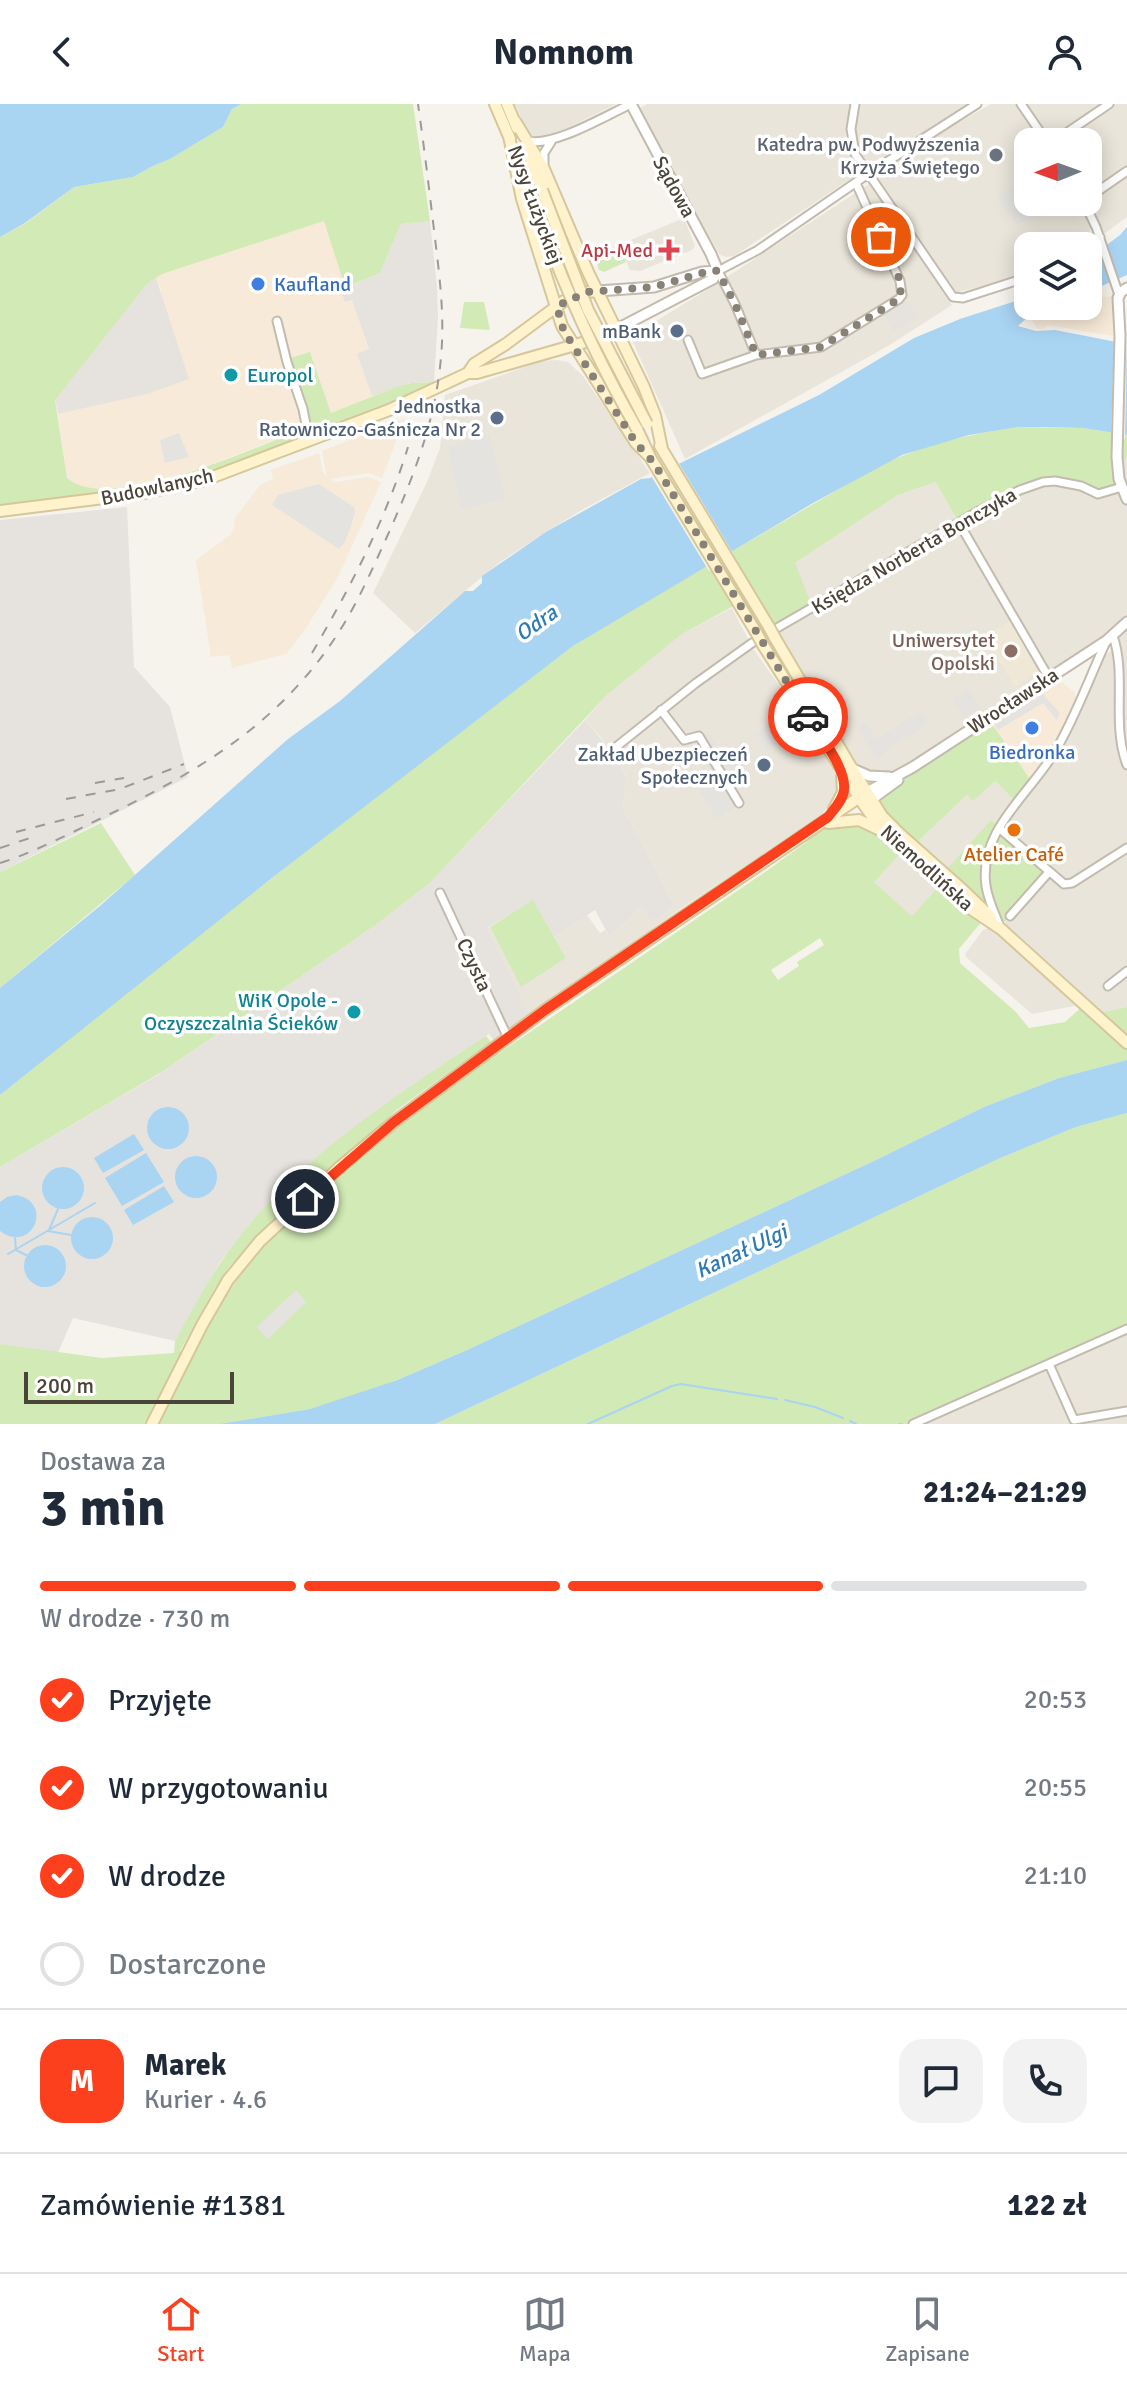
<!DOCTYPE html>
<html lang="pl">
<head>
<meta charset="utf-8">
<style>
	body { margin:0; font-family:Signika,sans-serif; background:#f2f2f3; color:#1f2937; height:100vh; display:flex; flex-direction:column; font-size:30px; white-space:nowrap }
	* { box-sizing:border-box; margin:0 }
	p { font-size:26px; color:#747a83 }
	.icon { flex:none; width:44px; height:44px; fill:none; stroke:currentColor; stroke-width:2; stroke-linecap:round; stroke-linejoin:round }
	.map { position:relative; height:1320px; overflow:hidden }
	.sheet { display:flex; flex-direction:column; background:#fff; flex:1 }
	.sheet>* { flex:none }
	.needle { width:52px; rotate:269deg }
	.fabs { position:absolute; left:1014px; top:24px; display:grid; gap:16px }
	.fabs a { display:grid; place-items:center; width:88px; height:88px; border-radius:16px; background:#fff; box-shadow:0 4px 20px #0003; font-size:40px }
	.scale { position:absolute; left:24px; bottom:20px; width:210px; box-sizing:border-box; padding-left:8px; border:4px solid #4b4439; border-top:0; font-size:22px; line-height:28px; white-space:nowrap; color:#4b4439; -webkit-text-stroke:6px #fff; paint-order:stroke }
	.pin { position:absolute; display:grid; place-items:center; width:68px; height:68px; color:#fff; margin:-34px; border:4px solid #fff; border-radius:50%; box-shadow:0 2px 8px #0007 }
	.courier { position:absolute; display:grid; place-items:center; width:80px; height:80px; margin:-40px; border:6px solid #fc3f1d; border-radius:50%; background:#fff; color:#222; box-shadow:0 2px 10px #0007 }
	.head em { font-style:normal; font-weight:800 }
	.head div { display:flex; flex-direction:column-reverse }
	.head { display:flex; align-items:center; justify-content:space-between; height:136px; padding:0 40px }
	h1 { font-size:52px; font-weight:800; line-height:60px }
	.bar { display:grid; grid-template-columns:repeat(4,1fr); gap:12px 8px; align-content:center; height:96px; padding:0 40px }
	.bar i { height:10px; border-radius:6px; background:#e0e1e3 }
	.bar .selected { background:#fc3f1d }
	.bar p { grid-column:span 4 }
	.line { display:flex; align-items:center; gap:20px; padding:0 40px; border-top:2px solid #e0e1e3 }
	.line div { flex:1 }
	.round { display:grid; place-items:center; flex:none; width:84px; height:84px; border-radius:24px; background:#f2f2f3 }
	ol { padding:0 40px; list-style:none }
	li { display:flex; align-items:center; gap:24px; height:88px }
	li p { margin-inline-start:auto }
	li .icon { padding:8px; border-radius:50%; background:#fc3f1d; color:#fff; stroke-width:4 }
	li:last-child { color:#747a83 }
	li i { width:44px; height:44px; border:4px solid #e0e1e3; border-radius:50% }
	header { display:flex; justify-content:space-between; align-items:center; height:104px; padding:0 40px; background:#fff; font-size:36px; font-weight:800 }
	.tabs { display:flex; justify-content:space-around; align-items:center; height:112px; border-top:2px solid #e0e1e3; background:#fff; font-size:22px; color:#747a83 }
	.tabs a { display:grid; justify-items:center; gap:4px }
	.tabs .selected { color:#fc3f1d }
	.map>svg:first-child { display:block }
	.residential { fill:#eae5da }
	.commercial { fill:#f7ead8 }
	.industrial { fill:#e6e2dd }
	.education { fill:#efe8d6 }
	.green { fill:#d2eab5; fill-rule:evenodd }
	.parking { fill:#e5e3e0 }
	.water { fill:#a9d4f2 }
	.pier { fill:#f6f3ec }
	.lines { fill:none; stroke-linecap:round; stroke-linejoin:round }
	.stream { stroke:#a9d4f2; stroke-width:2 }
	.minor-casing { stroke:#c2bbae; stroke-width:11 }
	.tertiary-casing { stroke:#c2bbae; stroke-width:13 }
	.secondary-casing { stroke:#d6c79b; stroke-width:14 }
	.minor { stroke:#fff; stroke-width:7 }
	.tertiary { stroke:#fff; stroke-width:9 }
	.secondary { stroke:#fff3cd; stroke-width:10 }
	.rail { stroke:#9a9a9a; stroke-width:2; stroke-dasharray:10 10; stroke-linecap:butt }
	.secondary-bridge-casing { stroke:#d6c79b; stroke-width:14; stroke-linecap:butt }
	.secondary-bridge { stroke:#fff3cd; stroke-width:10 }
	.done { stroke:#878178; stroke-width:8; stroke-dasharray:0 14.4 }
	.route { stroke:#fc3f1d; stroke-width:10 }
	.worship-dot { fill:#6b7280; stroke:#fff; stroke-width:3 }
	.health-dot { fill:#e0444e; stroke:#fff; stroke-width:3 }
	.shop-dot { fill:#3f7fe0; stroke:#fff; stroke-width:3 }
	.service-dot { fill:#5c6f8a; stroke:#fff; stroke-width:3 }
	.culture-dot { fill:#0f9aa8; stroke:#fff; stroke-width:3 }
	.education-dot { fill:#8d6e63; stroke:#fff; stroke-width:3 }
	.food-dot { fill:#e8710a; stroke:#fff; stroke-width:3 }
	.labels { text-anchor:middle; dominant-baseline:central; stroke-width:7; stroke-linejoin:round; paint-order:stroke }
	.worship-label { font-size:20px; fill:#5b616d; stroke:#fff; text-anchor:end }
	.street-label { font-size:20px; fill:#4b4439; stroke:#fff }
	.health-label { font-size:20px; fill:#be3a42; stroke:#fff; text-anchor:end }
	.shop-label { font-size:20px; fill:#366cbe; stroke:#fff; text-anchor:start }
	.service-label { font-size:20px; fill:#4e5e75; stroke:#fff; text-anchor:end }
	.culture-label { font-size:20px; fill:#0d838f; stroke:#fff; text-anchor:start }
	.education-label { font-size:20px; fill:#785e54; stroke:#fff; text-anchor:end }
	.food-label { font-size:20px; fill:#c56008; stroke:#fff }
	.water-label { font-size:22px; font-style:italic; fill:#2e7ab2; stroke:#fff }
</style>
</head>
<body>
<header><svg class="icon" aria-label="back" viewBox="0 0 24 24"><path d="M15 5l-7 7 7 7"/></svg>Nomnom<svg class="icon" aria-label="person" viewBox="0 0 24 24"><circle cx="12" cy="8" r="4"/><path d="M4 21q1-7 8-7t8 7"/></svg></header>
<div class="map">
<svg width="1127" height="1320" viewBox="0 0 1127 1320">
	<rect width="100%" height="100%" fill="#f6f3ec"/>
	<!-- residential -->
	<path class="residential" d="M515,0H616L547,34L536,35L528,29Z
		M647,0H850L845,36L858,70L734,152L726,153L720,151L667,62L637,6Z
		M859,0H968L870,63L860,48L857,37L856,22Z
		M991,0H1017L1043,38H1028V98H1080L1089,115L1091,123L1089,129L1070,142H1028V165L1005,176L955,189L875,74L940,29Z
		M1021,0H1127V113L1100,133L1084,98H1088V38H1047Z
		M869,80L952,201L888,242L685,355L633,238L636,229L707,186Z
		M684,114L695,142L692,146L640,167L630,166L620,143L595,153L594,151Z
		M557,256L568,258L583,272L650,369L578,408L500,458L415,529L373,489L427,378L440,344L445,291L542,257Z
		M1127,353V903L1095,910L1085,900L1032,910L966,853L965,850L983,826L997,821L1001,824L1048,768L984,724L944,769L913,742L965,693L968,690L973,696L994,676L1016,698L1050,655L1097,557L1111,547L1123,555L1114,532L889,673L856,667L774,529L795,459L898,391L936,378L1008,392Z
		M732,504L748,535L744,543L754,546L833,657L842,681L834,698L820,712L680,805L530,912L487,825L490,823L521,882L566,854L554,833L587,811L600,829L605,826L609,832L633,813L631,809L641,802H675L623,704L626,672L603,636L585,616L607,591L682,530Z
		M904,746L942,779L913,813L874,778Z
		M1127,1225V1320H913Z"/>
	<!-- commercial -->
	<path class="commercial" d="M324,117L344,180L341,186L346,198L352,195L369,246L357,250L372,292L331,310L310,248L305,323L300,326L207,362L151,380L123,384L90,385L75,381L67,374L58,310L131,293L161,186L156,174L162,170Z
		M1095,185L1097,194L1112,192L1116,222L1113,223V232L1047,221L1044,225H1037L1031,214L1067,202H1088V188Z
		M405,314L382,374L368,369L330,375L336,378L368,373L381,378L337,475L302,530L286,550L232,564L229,551L211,553L196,456L230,431L234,423L235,414L260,381L273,375L271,366L319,349L323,368L327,373L322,347Z
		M1056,573L1074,588L1077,600L1056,646L1032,678L988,614Z"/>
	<!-- industrial -->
	<path class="industrial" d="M430,117L437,183L438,214L434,278L409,279L372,292L357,250L369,245L352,196L345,198L341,186L380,169L401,120Z
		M156,174L189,275L147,290L58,310L55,295L147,180Z
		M903,197L908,198L918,213L894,227L883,210Z
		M127,403L134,563L170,603L188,673L0,768V416Z
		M585,616L611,647L626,673L623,704L675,802L652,817L641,802L632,809L634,812L609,832L595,806L554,833L533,797L487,824L530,912L495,938L489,930L486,932L321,1050L249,1121L236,1137L220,1158L175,1237L73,1214L58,1249L0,1240V1063L158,971L377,820L430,779Z"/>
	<!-- education -->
	<path class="education" d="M1011,516L1041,565L1015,583L984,533Z"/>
	<!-- green -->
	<path class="green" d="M241,0H413L430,117L401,120L380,169L342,185L344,180L324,117L162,170L147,180L55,296L67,374C109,411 254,344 302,325L305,323L287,255L310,248L331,309L396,283L411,279L434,278L432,286L205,376L0,407V133L26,119L74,83L133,73L153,62L170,55L223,23L232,5Z
		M620,143L626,158L604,168L599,166L595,153Z
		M464,198H484L490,226L460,224Z
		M1018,323L1083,324L1127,331V353L1123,357H1117L1122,383L1098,390L1081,382L1043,378L959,419L936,378L898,391L795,459L813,504L774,529L752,492L682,530L607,591L430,779L377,820L162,968L0,1063V991L194,835L422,657L573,542L631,506L877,363C922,341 969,330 1018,323Z
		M988,614L1032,678L1016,698L995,677L973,697L967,691L913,742L872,695Z
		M859,716L904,746L874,778L912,812L942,779L983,816L959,845L960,859L1016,908L1029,924L1065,918L1085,900L1095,910L1127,903V956L1059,974L984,1003L876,1056L467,1246L376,1285L310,1305L219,1320H0V1240L102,1254L174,1249L175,1237C194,1203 212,1168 236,1137C302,1051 397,991 486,932L491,938L398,1005L272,1116L229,1163L215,1184L180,1247L193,1249L212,1213L253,1152L342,1068L380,1036L458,977L768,766L805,739L817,726L842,718ZM820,834L824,841L797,858L799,862L778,876L771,866Z
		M991,716L1049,768L1005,818L947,765Z
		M101,719L135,771L0,884V768Z
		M533,796L566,854L521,883L490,823Z
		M1127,1009V1225L913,1320H435L998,1055L1076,1023Z"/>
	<!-- parking -->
	<path class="parking" d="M1028,75V98H1033L1036,113L1016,120L996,91Z
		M179,329L189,353L165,359L160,336Z
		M490,330L505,396L461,405L448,343Z
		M319,380L354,403L355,409L351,422L345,438L339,445L272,401L278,391Z
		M968,584L980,604L964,614L952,595Z
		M1042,589L1060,609L1057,616L1043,599L998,626L994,619Z
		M921,607L929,619L884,648L885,651L877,656L857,623L866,618L876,635Z
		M779,612L791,631L767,647L755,629Z
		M709,630L722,651L742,638L754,656L726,674L741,700L716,715L694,678L710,668L693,639Z
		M296,1186L306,1198L268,1235L257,1223Z"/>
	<!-- water -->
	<path class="water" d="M0,0H241L232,5L223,23L170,55L153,62L133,73L74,83L25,119L0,133Z
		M1127,123V171L1088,188V155L1120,131Z
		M1028,193V202H1053L1027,210L1028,213L1018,222L1036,227L1055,226L1127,240V331L1083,324L1046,323H1018L969,331L902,351L813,399L573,542L272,774L0,991V884L101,801L288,635L340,597L465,487H473L482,479V472L546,428L641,375L650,374L819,291L914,234L960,215Z
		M1127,956V1009L1076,1023L998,1055L435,1320H219L310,1305L395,1277L467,1246L876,1056L984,1003L1059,974Z
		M147 1024a21 21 0 1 1 42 0a21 21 0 1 1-42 0Z
		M134,1030L144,1046L103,1069L94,1054Z
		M146,1049L164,1078L122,1102L105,1074Z
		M175 1073a21 21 0 1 1 42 0a21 21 0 1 1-42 0Z
		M42 1084a21 21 0 1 1 42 0a21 21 0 1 1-42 0Z
		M164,1082L174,1098L133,1121L124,1106Z
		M16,1091C55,1098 32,1151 0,1127V1098L7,1093Z
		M71 1134a21 21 0 1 1 42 0a21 21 0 1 1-42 0Z
		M24 1162a21 21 0 1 1 42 0a21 21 0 1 1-42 0Z"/>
	<!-- pier -->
	<path class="pier" d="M1114,234L1127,236L1125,335L1111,332Z
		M677,356L734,451L709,467L650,370Z"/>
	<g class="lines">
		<!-- stream -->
		<path class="stream" d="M49,1126L58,1105
			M48,1127L71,1131
			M15,1134L16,1146L26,1151
			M8,1150L95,1099
			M785,1296L815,1303L843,1314
			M850,1317L856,1320
			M588,1320L672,1282L681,1280L777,1295
			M899,1320H902"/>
		<defs>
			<path id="minor" d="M855,0L851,25L855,50L953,193L963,194L1028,173
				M1021,0L1047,38
				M528,37C553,43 605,12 629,1
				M1053,38L1109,0
				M544,63V49L551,38
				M1088,94L1127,67
				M1084,98L1096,123L1119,191
				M1083,142L1100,133
				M277,217L287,258L303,305L309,336
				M688,236L702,270L756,251L821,243L899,195L902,191L900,177L856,79
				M756,251L735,200L718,167L758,146L868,70L977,0
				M959,419L1049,574
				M777,524L977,408L1020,386L1043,378L1055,377L1081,382L1098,390L1122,383
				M1113,532C1127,572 1111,620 1127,661
				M661,606L684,636L699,632L739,699
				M611,647L696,579L752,539
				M999,724L1064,780L1072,779L1127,744
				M440,789L508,934
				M1010,812L1049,768
				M1000,823C995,810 988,796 986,782C978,727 1029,691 1054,649C1074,617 1090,572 1106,538
				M1108,882L1127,867
				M1049,1260L1074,1316L1127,1307
				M913,1320L1127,1225"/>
			<path id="tertiary" d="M631,0L711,150L718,167
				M1127,184L1121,188L1118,194L1120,232L1117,353L1119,375L1127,395
				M598,187L654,183L702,168L718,167
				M615,226L713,175L718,167
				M853,665L869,672L889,673
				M867,688L913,663L1106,537L1127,518
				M872,695L898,676"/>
			<path id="secondary" d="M495,0L510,35
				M507,0L517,24
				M515,17L544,65L588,168L644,283L655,311L662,345
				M509,32L522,95L562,222L636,339L650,353
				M527,46L542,86
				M516,49L532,93
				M468,269L474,260L506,240L564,197L587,188L598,187
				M637,325L650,353L757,530
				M660,342L769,523
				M0,407L144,389L205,376L389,306L468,269H477L596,235L615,226
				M775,534L851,663L882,712L901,731L964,787L991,813
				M763,541L864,701L880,723L904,746L968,803L1001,825L1127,939
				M834,705L843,688L842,673
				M828,719L859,716L880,726
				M152,1320L202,1221L228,1176L260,1137L340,1063L394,1018L545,906L867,688"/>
		</defs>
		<!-- minor casing -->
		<use href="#minor" class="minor-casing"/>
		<!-- tertiary casing -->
		<use href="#tertiary" class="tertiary-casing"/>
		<!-- secondary casing -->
		<use href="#secondary" class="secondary-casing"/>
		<!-- minor -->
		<use href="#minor" class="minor"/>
		<!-- tertiary -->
		<use href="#tertiary" class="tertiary"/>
		<!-- secondary -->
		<use href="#secondary" class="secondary"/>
		<!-- rail -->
		<path class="rail" d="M312,549C350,484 386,415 408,343
			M95,679L124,674
			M66,695L120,685L184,660
			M16,728L94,708
			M0,744L33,733
			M0,759C38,747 74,727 110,710C205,664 285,615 342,523C361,492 375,459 390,426C415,369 436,314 441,253C445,210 439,168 434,126C429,84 424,42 418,0"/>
		<defs>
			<path id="secondary-bridge" d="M542,86L588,206L647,320
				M532,93C560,174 594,251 637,325
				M769,523L775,534
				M757,530L763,541"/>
		</defs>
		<!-- secondary-bridge casing -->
		<use href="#secondary-bridge" class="secondary-bridge-casing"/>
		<!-- secondary-bridge -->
		<use href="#secondary-bridge" class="secondary-bridge"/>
	</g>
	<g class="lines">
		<!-- done -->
		<path class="done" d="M808,613L654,359L636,339L567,232L562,222L557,202L587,188L654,183L713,166L718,167L735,200L756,251L821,243L899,195C906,176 888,151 881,133"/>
		<!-- route -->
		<path class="route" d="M305,1095L394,1018L545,906L828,713C834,705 843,696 844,686C847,665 819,630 808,613"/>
	</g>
	<!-- markers -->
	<circle class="worship-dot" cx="996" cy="51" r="8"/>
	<path class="health-dot" d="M665 134h8v8h8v8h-8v8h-8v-8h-8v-8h8z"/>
	<g class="shop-dot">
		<circle cx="258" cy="180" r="8"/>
		<circle cx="1032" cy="624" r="8"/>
	</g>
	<g class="service-dot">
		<circle cx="677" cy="227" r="8"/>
		<circle cx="497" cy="314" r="8"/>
		<circle cx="764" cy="661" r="8"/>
	</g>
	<g class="culture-dot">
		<circle cx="231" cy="271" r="8"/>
		<circle cx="354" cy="908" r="8"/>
	</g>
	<circle class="education-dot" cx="1011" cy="547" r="8"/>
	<circle class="food-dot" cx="1014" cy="726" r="8"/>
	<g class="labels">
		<!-- worship labels -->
		<g class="worship-label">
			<text x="980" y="40">Katedra pw. Podwyższenia<tspan x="980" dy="23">Krzyża Świętego</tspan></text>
		</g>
		<!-- street labels -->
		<g class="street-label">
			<text transform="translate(674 83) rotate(61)">Sądowa</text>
			<text transform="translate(535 101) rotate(70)">Nysy Łużyckiej</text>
			<text transform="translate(157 383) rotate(-12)">Budowlanych</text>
			<text transform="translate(914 447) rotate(-30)">Księdza Norberta Bonczyka</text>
			<text transform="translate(1013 597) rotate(-33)">Wrocławska</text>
			<text transform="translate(927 764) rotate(42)">Niemodlińska</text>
			<text transform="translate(474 861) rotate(65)">Czysta</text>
		</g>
		<!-- health labels -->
		<g class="health-label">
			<text x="653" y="146">Api-Med</text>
		</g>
		<!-- shop labels -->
		<g class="shop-label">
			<text x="274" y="180">Kaufland</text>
			<text x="1032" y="648" text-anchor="middle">Biedronka</text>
		</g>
		<!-- service labels -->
		<g class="service-label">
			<text x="661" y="227">mBank</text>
			<text x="481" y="302">Jednostka<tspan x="481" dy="23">Ratowniczo-Gaśnicza Nr 2</tspan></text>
			<text x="748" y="650">Zakład Ubezpieczeń<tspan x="748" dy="23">Społecznych</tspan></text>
		</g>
		<!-- culture labels -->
		<g class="culture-label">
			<text x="247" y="271">Europol</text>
			<text x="338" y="896" text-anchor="end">WiK Opole -<tspan x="338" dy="23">Oczyszczalnia Ścieków</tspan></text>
		</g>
		<!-- education labels -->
		<g class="education-label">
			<text x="995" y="536">Uniwersytet<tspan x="995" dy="23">Opolski</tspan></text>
		</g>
		<!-- food labels -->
		<g class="food-label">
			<text x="1014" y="750">Atelier Café</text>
		</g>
		<!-- water labels -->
		<g class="water-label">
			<text transform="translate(536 519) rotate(-35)">Odra</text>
			<text transform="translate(741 1147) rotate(-25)">Kanał Ulgi</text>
		</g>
	</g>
</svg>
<div class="fabs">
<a><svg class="needle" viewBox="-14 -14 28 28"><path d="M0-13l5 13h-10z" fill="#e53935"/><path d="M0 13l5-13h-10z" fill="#747a83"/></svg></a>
<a><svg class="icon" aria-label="layers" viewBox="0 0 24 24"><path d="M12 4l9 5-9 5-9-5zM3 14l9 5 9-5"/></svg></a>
</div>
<div class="scale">200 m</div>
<div class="pin" style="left:881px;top:133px;background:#ea580c"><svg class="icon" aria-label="bag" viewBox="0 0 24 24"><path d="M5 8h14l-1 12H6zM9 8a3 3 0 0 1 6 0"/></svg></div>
<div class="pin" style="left:305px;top:1095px;background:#1f2937"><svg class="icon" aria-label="home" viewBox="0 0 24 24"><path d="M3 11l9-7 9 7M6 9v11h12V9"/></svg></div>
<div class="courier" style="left:808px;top:613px"><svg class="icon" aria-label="car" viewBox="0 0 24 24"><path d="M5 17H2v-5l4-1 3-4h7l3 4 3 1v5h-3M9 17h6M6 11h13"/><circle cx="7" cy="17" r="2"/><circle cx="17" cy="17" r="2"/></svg></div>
</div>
<section class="sheet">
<div class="head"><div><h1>3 min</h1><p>Dostawa za</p></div><em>21:24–21:29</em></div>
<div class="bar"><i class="selected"></i><i class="selected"></i><i class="selected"></i><i></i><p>W drodze · 730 m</p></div>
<ol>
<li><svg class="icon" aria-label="check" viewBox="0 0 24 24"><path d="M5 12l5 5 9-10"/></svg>Przyjęte<p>20:53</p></li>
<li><svg class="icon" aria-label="check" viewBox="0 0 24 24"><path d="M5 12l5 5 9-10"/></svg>W przygotowaniu<p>20:55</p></li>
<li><svg class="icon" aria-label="check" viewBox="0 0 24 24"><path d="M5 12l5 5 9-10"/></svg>W drodze<p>21:10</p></li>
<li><i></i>Dostarczone</li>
</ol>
<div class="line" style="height:144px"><b class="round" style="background:#fc3f1d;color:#fff">M</b><div><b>Marek</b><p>Kurier · 4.6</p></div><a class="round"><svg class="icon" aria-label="chat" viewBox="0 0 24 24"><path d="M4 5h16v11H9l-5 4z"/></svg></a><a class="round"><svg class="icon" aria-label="phone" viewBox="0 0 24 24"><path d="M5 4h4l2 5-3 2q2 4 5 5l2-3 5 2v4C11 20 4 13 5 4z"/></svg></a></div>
<div class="line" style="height:104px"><div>Zamówienie #1381</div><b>122 zł</b></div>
</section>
<nav class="tabs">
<a class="selected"><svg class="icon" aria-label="home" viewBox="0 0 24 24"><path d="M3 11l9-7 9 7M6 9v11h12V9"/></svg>Start</a>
<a><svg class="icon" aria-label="map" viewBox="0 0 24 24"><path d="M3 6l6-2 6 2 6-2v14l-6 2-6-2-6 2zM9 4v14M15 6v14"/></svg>Mapa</a>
<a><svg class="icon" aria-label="saved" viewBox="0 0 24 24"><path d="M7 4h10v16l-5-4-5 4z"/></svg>Zapisane</a>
</nav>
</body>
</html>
